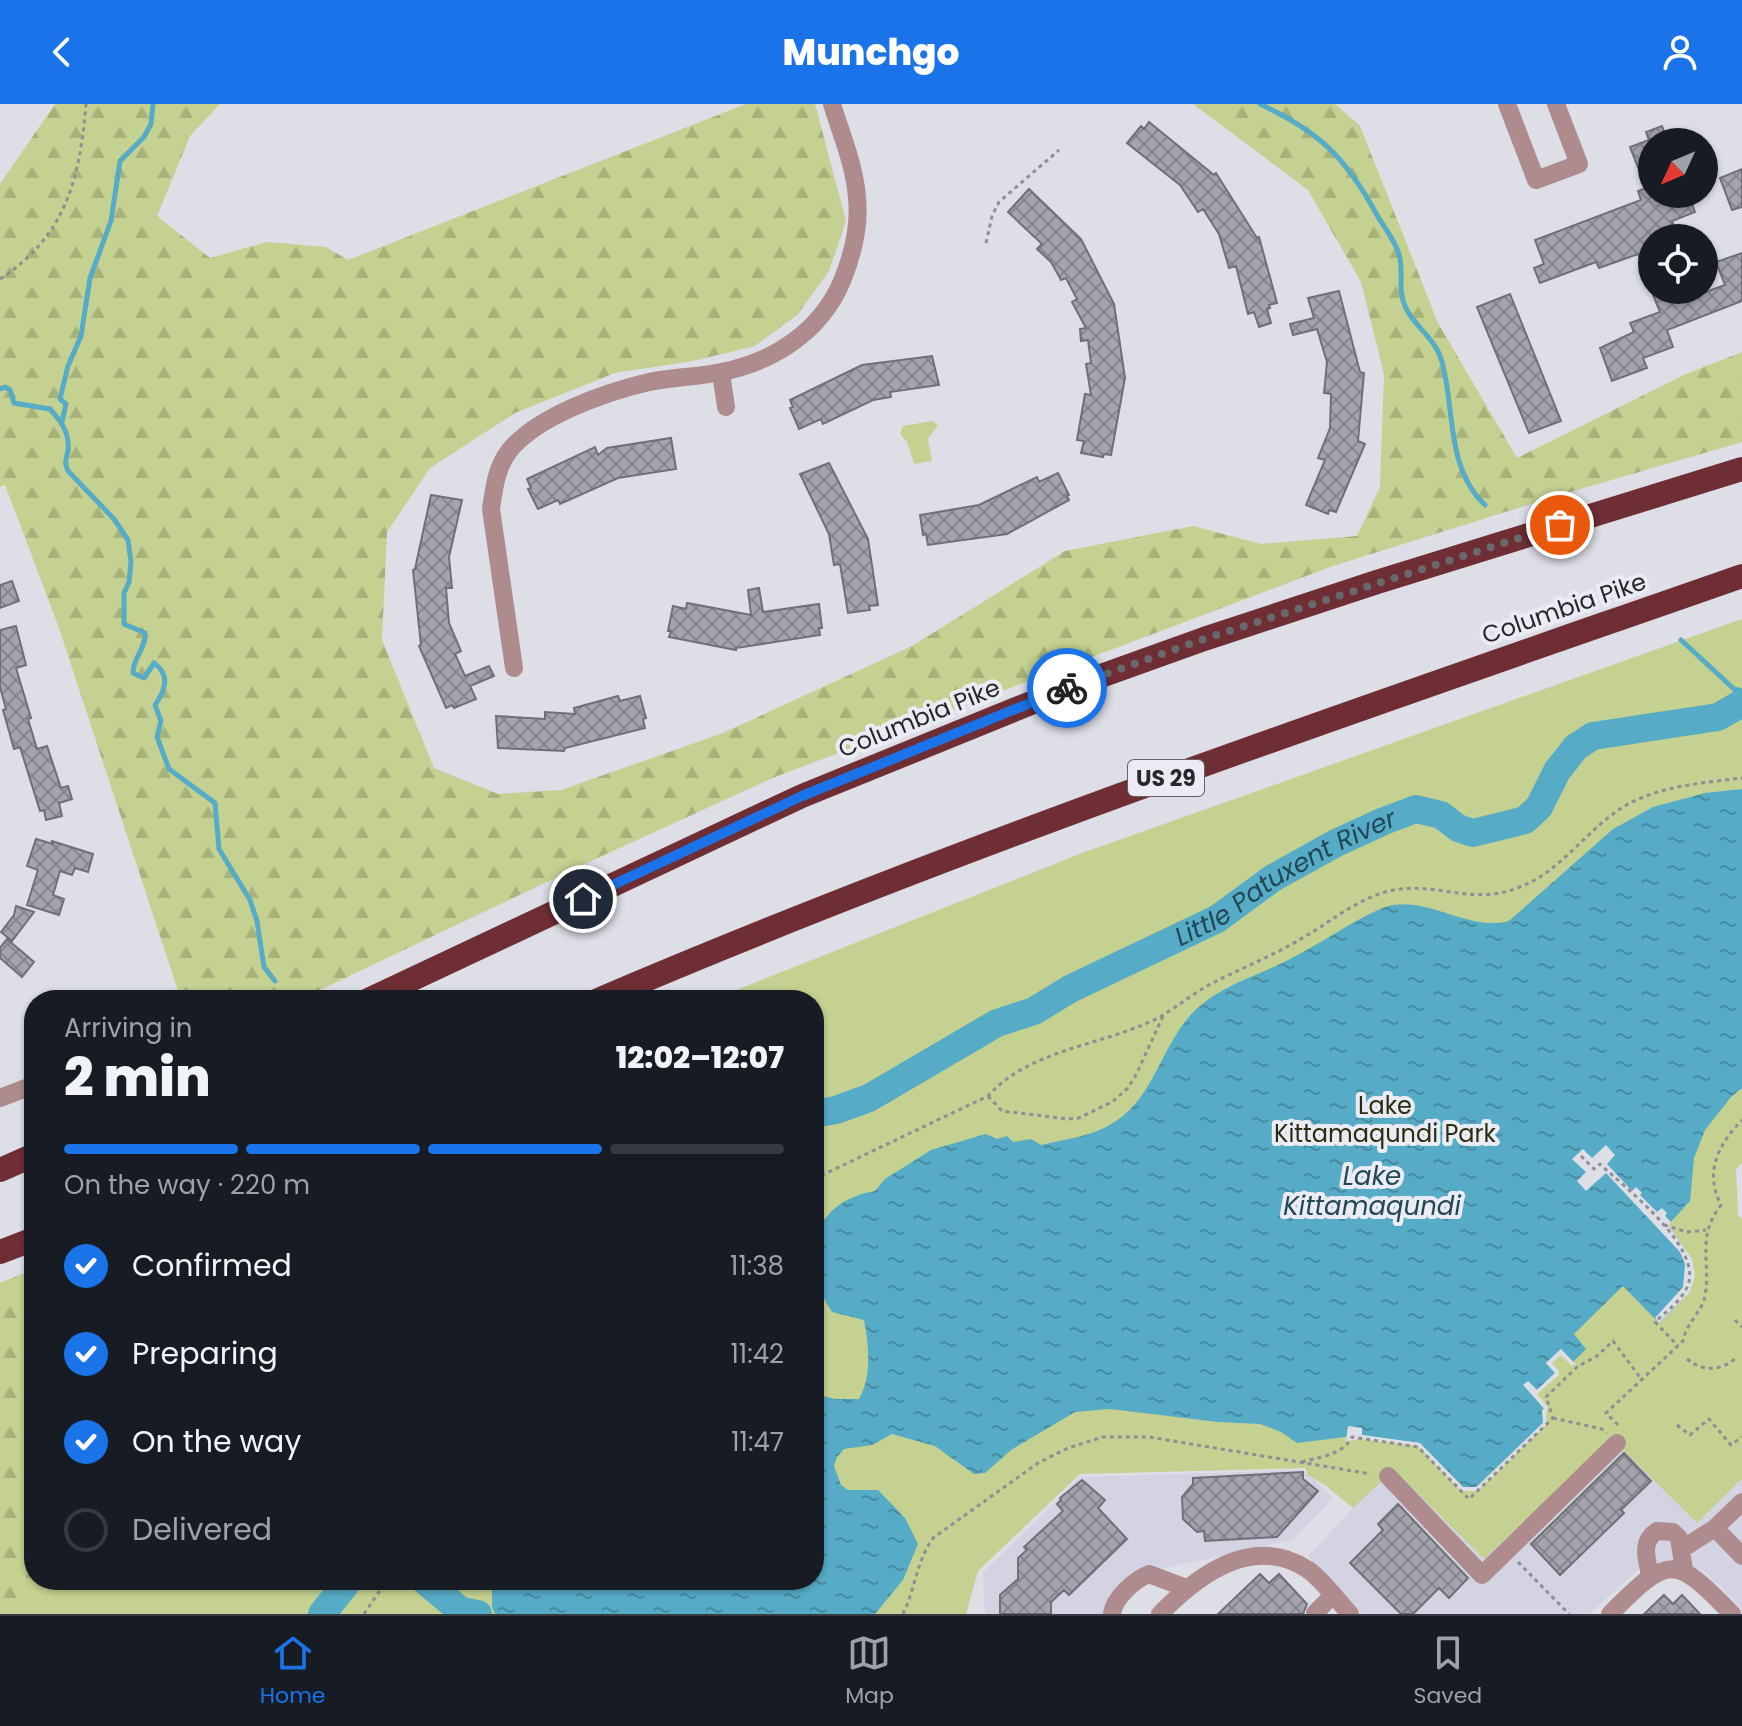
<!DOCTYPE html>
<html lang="en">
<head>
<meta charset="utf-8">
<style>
	body { margin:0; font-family:Poppins,sans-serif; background:#20242c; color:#f1f3f6; height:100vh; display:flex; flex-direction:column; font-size:30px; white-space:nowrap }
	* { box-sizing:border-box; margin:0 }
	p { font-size:26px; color:#9ea1a6 }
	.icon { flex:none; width:44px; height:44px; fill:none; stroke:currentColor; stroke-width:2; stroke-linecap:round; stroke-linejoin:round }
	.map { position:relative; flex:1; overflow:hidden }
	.panel { position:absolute; left:24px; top:886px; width:800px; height:600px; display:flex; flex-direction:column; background:#171b24; border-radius:32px; box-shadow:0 2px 6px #0004 }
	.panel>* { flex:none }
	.needle { width:52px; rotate:226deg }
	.fabs { position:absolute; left:1638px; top:24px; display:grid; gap:16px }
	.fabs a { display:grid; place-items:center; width:80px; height:80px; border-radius:50%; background:#171b24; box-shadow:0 2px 6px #0004; font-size:40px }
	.pin { position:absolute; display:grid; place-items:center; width:68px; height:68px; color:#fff; margin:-34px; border:4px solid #fff; border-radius:50%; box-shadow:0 2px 8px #0007 }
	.courier { position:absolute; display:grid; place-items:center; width:80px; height:80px; margin:-40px; border:6px solid #1a73e8; border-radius:50%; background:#fff; color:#222; box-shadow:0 2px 10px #0007 }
	.head em { font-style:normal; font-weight:800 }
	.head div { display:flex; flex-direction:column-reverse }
	.head { display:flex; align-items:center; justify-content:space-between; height:136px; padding:0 40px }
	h1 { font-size:52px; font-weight:800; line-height:60px }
	.bar { display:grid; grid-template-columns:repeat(4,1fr); gap:12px 8px; align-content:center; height:96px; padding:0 40px }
	.bar i { height:10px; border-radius:6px; background:#363941 }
	.bar .selected { background:#1a73e8 }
	.bar p { grid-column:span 4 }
	ol { padding:0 40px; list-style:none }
	li { display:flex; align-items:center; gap:24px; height:88px }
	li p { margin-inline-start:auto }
	li .icon { padding:8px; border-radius:50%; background:#1a73e8; color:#fff; stroke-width:4 }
	li:last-child { color:#9ea1a6 }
	li i { width:44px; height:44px; border:4px solid #363941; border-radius:50% }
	header { display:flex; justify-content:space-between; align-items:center; height:104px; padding:0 40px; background:#1a73e8; color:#fff; font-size:36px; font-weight:800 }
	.dock { display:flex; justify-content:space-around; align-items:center; height:112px; border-top:2px solid #363941; background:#171b24; font-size:22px; color:#9ea1a6 }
	.dock a { display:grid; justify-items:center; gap:4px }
	.dock .selected { color:#1a73e8 }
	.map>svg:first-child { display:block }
	.built { fill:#d4d3e4 }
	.forest { fill:url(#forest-firs) }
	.park { fill:#c4d190 }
	.water { fill:url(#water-ripples) }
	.pier { fill:#dedee7 }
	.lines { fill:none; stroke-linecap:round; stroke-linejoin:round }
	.stream { stroke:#56abc6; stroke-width:5 }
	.river { stroke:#56abc6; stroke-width:28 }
	.building { fill:url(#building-cross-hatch); stroke:#6f6f77; stroke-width:2 }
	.path { stroke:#8e8e95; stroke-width:3; stroke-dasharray:4 4; stroke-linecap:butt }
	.minor { stroke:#ae8c8d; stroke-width:18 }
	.highway { stroke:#6e2e34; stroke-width:24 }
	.done { stroke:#68686d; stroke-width:8; stroke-dasharray:0 14.4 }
	.route { stroke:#1a73e8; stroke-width:10 }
	.labels { text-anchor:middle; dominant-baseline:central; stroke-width:8; stroke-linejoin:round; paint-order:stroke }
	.shield { fill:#ebebf4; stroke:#626268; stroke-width:2 }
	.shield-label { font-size:22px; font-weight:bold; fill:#28282c }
	.street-label { font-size:24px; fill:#28282c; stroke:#ebebf4 }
	.park-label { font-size:24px; fill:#292e10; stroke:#ebebf4 }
	.water-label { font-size:26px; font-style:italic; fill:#214854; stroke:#ebebf4 }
</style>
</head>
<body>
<header><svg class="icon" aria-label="back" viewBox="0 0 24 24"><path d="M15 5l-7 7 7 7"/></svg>Munchgo<svg class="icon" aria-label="person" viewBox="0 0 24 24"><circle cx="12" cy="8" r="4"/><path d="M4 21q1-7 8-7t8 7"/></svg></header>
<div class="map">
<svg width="1742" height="1510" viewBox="0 0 1742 1510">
	<defs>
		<pattern id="forest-firs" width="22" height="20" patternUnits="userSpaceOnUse" patternTransform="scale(2)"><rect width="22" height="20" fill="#c4d190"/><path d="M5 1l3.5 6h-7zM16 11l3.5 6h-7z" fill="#a8b37c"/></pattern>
		<pattern id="water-ripples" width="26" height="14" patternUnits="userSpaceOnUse" patternTransform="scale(2)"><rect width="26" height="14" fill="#56abc6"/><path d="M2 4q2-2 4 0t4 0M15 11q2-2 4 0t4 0" fill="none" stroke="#478ba1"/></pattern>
		<pattern id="building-cross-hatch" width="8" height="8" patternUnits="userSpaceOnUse" patternTransform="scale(2)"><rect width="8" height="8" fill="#a5a4ae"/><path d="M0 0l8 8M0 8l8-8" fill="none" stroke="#86868e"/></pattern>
	</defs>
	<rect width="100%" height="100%" fill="#dedee7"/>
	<!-- built -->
	<path class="built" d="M1612,1335L1697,1419L1742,1375V1505L1705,1468L1679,1459H1658L1639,1465L1589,1510H1362L1308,1452L1353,1404L1394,1366Z
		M1304,1366L1333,1394L1294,1435L1131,1472L1106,1510H985L983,1469L1080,1373Z"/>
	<!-- forest -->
	<path class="forest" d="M55,0H220L190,32L157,112L210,154L267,138L326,143L348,156L746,0H815L846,117L829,167L797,211L755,242L693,257L615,269L515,309L430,364L387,428L382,536L434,664L498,690L561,686L723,629L912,542L1065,447L1193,422L1261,440L1357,432L1380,383L1384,270L1361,178L1308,86L1193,0H1335L1360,22L1438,219L1517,354L1686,270L1742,248V338L1550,394L1333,462L775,673L591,757L299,896H181L59,524L5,381L0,383V80Z
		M34,1165V1476H229L169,1510H0V1179Z"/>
	<!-- park -->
	<path class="park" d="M932,317L938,321L928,335L932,357L914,360L907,338L900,330L903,322Z
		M1742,515V1059L1736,1065L1738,1111L1742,1115V1375L1697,1419L1612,1335L1484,1455L1394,1366L1353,1404L1325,1381L1308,1371L1305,1364L1080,1370L978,1467L966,1510H11V1506L38,1476H814V896H711L1085,748Z"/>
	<!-- water -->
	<path class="water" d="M1742,685V984L1731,993L1705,1026L1694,1054L1690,1097L1668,1121C1705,1169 1702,1179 1659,1219L1623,1182L1574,1230L1586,1245L1573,1258L1561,1245L1546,1259L1555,1269L1537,1286L1524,1281L1544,1305L1542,1307L1544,1318L1476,1383H1463L1419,1339L1361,1331L1297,1339L1281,1328L1260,1320L1218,1318L1110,1305L1075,1308L1011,1346L985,1369L974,1370L935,1342L892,1330L872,1341L844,1345L837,1353L834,1362L841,1381L848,1386H878L905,1414L918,1440L903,1476L875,1510H495L492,1503V1476H814V1290L836,1295H859C872,1272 869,1242 864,1216L832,1208C799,1158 809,1098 875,1087L885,1075L931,1046L986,1030L997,1035L1007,1032L1013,1038L1031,1035L1041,1041C1061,1036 1087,1033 1106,1023C1158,997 1159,936 1201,901C1226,880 1259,871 1288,856C1319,841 1347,820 1378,806C1421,785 1466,829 1509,817L1613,725L1653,703L1705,689Z"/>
	<!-- pier -->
	<path class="pier" d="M1606,1041L1615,1051L1607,1060L1632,1087L1636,1083L1642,1089L1640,1091L1657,1108L1662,1104L1667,1109L1665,1112L1671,1118L1669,1122L1692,1155L1695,1172L1690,1188L1659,1219L1655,1214L1683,1183L1685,1160L1680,1148L1606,1069L1586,1087L1577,1077L1586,1068L1572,1055L1583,1045L1592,1054Z
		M1561,1245L1576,1261H1571L1561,1251L1552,1259L1559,1267V1271L1537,1290L1548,1303L1546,1309L1547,1320L1478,1387H1461L1418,1342L1361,1335L1346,1337L1348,1322L1362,1324V1331L1420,1339L1463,1383H1477L1543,1319L1542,1307L1544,1304L1523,1281L1528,1277L1537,1286L1555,1269L1546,1259Z"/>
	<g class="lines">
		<!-- stream -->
		<path class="stream" d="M1260,0C1320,28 1346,54 1377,111C1385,125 1396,137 1400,154C1403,171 1398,186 1405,202C1413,222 1436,234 1442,258C1455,305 1446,365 1485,401
			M0,285L5,283L10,286L14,299L19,300L50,305C61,317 70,329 68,347C66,356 64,358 68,367L114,415L128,436L131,458L129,478L124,489V520L145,529C146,545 133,553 133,569L144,574L154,559C171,571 165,587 155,601L161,617L157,633L169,665L215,699L219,745L250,796L257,817L264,863L275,877
			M62,318L66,300L60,295L68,262L81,232L90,174L111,117L120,57L144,33L151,20L153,0
			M1681,536L1734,585L1742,587"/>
		<!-- river -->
		<g class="river">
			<path id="s1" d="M814,1010L836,1006L869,994L997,919L1034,907L1070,885L1217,815L1273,774L1336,739L1384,717L1416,705L1441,711L1458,724L1473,729L1525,716L1539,703L1557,667L1576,643L1593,632L1718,613L1742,599"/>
			<path d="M424,1476L461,1507L478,1510"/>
			<path d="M322,1510L349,1476"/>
		</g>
	</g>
	<!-- building -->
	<path class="building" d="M1149,18L1214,71L1216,69L1257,134L1259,133L1277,199L1269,201L1270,204L1267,205L1271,219L1259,223L1254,208L1248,210L1236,162L1229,164L1219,130L1203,105L1198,108L1180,81L1127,39L1141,22L1144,25Z
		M1662,22L1668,38H1652V90H1688L1695,108L1672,117L1678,134H1652V184L1638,150L1599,164L1596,158L1540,179L1534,164L1544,160L1535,136L1641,96L1638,87L1646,84L1630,43L1649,36L1646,28Z
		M1742,65V103L1732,106L1720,74Z
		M1029,85L1081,135L1114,200L1125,274L1111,351L1104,350L1103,353L1081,349L1084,337L1077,336L1085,290L1091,291L1086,260L1091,259L1088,236L1081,237L1080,225L1086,224L1072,198L1077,195L1066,174L1061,176L1051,158L1037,145L1042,140L1008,108Z
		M1742,149V197L1667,226L1673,243L1643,254L1647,264L1612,277L1600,244L1634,228L1630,219L1660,208L1651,186H1698L1700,190L1725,181L1716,158Z
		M1339,187L1360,268L1364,269L1358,337L1365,340L1336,408L1329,406L1328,410L1306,401L1325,356L1318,354L1330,324L1331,290L1324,289L1327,258L1317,225L1293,231L1290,220L1314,214L1308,194Z
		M1510,190L1561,317L1529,329L1477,203Z
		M932,252L939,281L890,288L891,293L873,296L823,320L821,315L799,325L790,304L793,303L790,296L862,261Z
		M671,334L676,365L618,374L560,400L558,396L538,405L528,385L531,384L527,375L595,343L598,351L607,344Z
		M829,359L868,435L878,501L869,502L870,506L848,509L840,460L834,461L829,430L800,370Z
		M1058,369L1069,391L1067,392L1069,396L1007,430L928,441L926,430L923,431L920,411L979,401L1037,373L1039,378Z
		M431,391L462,396L449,453L452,484H446L449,519L461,547L455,550L465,572L489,562L494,572L470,582L476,595L454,604L452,601L446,604L419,542L421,541L413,466L415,465Z
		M12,477L19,497L0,504V481Z
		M759,484L763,508L819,500L822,524H819L820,531L736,544V546L669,533L671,527H668L673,502L686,505L687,499L751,511L748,486Z
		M16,522L26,561L16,564L31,614L28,615L37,645L47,642L61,684L68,682L72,695L59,699L62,712L46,716L44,706L40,707L20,643L14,645L3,606L6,605L0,583V526Z
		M618,592L620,597L640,592L646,614L643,615L645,624L565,644L564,647L498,644L496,612L545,615V608L575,610L574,604Z
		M36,735L53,740L52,737L93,750L88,768L75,764L72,771L60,767L53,791L64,795L59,811L27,801L38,766L27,762Z
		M16,802L34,808L12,837L1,828L14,811Z
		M7,835L34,858L22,873L0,854V844Z
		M1624,1349L1651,1377L1621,1406L1624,1409L1560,1471L1531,1440Z
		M1303,1368V1375L1318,1387L1277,1433L1205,1437L1204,1427L1197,1428L1183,1415L1182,1393L1193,1380V1374Z
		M1082,1376L1105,1396L1098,1404L1127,1435L1069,1491L1064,1486L1051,1498V1510H1000V1491L1018,1475V1454L1027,1446L1024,1443L1063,1407L1057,1400L1061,1396L1060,1394Z
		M1398,1400L1468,1474L1449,1494L1439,1484L1413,1510H1401L1350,1459L1383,1426L1378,1420Z
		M1260,1470L1269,1479L1279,1470L1307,1500L1303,1510H1218Z
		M1664,1491L1673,1500L1682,1491L1700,1510H1644Z"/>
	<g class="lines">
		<!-- path -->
		<path class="path" d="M986,139L992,112L999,98L1059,46
			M0,175C66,132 80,74 86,0
			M988,992L1002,1007L1068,1015L1079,1014L1112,998L1128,984L1136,971L1163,912
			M1581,1052L1594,1065L1600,1060C1625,1084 1702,1142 1688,1181C1683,1195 1666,1208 1655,1218L1678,1242
			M814,1075L988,992C1027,948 1094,942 1145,920C1168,911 1186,894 1207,882C1239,865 1273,852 1304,833C1332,817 1357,795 1389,787C1434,776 1472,803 1520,783C1560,768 1585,728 1620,705C1655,682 1702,679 1742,674
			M1664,1121L1687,1128L1706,1126
			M1735,1216L1742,1223
			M1687,1255C1703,1268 1721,1267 1736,1254
			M1553,1314L1602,1325L1607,1329
			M1618,1321L1606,1309L1683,1237C1686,1219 1702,1208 1705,1192C1711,1157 1696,1133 1721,1101C1704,1068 1718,1041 1742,1016
			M1677,1321L1690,1331L1709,1315L1731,1341L1742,1333
			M1302,1358C1319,1353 1343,1351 1352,1333L1418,1343L1469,1395L1553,1314L1546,1293L1577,1263L1597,1252L1613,1237L1642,1276
			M1518,1458L1569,1510
			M364,1510L387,1476
			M903,1510C915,1485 917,1456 933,1434L1038,1359L1068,1344L1103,1333H1149L1371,1370"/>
		<!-- minor -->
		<path class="minor" d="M1507,0L1536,76L1579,60L1556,0
			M721,269L726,303
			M514,564L491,405C494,385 496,364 509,347C537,312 606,288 649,278C673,273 698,273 721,268C774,258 821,227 842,177C853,150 860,123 857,94C855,62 841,30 832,0
			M0,994L34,981
			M1388,1372L1482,1471L1617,1339
			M1715,1424L1742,1452
			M1682,1445L1715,1424L1742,1398
			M1650,1472C1647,1454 1640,1438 1657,1427L1673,1428L1679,1434L1684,1466
			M1315,1509L1333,1491
			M1112,1510C1114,1494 1134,1476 1149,1470L1186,1484
			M1160,1510C1198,1471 1252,1430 1307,1465C1323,1476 1337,1496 1350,1510
			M1610,1510C1669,1451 1674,1450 1732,1510"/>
		<!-- highway -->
		<path class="highway" d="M368,896L802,692L1073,582L1204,535L1377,478L1742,365
			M598,896C972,736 1358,606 1742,472
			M0,1066L34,1051
			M0,1148L34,1135"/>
	</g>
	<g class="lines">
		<!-- done -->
		<path class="done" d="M1067,584L1204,535L1560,421"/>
		<!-- route -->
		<path class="route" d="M583,795L802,692L1067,584"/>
	</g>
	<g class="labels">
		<!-- shield labels -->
		<rect class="shield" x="1128" y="656" width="76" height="36" rx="6"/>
		<g class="shield-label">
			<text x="1166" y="674">US 29</text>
		</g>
		<!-- street labels -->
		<g class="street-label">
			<text transform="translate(1564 504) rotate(-19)">Columbia Pike</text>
			<text transform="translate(919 614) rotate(-22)">Columbia Pike</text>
		</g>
		<!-- park labels -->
		<g class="park-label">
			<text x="1385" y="1001">Lake<tspan x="1385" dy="28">Kittamaqundi Park</tspan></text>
		</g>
		<!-- water labels -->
		<g class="water-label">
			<text stroke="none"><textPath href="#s1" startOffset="530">Little Patuxent River</textPath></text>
			<text x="1372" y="1072">Lake<tspan x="1372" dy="30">Kittamaqundi</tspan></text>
		</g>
	</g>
</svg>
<div class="fabs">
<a><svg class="needle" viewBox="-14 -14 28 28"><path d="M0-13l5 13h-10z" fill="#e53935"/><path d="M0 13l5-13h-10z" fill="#9ea1a6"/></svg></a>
<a><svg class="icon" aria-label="locate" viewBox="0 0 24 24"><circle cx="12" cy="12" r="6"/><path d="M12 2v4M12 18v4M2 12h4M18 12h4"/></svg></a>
</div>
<div class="pin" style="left:1560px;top:421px;background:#ea580c"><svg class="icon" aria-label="bag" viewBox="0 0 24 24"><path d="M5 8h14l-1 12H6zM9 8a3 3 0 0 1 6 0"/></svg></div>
<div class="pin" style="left:583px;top:795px;background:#1f2937"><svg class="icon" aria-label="home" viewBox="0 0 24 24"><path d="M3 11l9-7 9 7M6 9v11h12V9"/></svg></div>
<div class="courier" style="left:1067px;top:584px"><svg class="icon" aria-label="bike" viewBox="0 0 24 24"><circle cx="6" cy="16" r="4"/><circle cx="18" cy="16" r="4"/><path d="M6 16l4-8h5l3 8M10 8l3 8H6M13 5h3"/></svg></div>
<section class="panel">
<div class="head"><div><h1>2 min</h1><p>Arriving in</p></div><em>12:02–12:07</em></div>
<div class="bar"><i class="selected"></i><i class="selected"></i><i class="selected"></i><i></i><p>On the way · 220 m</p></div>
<ol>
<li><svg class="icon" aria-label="check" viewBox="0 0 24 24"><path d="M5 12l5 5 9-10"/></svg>Confirmed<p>11:38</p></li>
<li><svg class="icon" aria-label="check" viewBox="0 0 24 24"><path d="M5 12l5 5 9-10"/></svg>Preparing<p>11:42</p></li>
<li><svg class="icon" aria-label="check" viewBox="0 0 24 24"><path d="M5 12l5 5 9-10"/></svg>On the way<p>11:47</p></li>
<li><i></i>Delivered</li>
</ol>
</section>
</div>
<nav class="dock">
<a class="selected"><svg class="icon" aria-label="home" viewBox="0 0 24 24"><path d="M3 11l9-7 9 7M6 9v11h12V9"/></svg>Home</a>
<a><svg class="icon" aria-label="map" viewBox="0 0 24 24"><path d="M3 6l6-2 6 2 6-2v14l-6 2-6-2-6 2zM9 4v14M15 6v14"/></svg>Map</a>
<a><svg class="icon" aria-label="saved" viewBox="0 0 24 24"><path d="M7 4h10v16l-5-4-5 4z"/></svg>Saved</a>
</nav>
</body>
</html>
